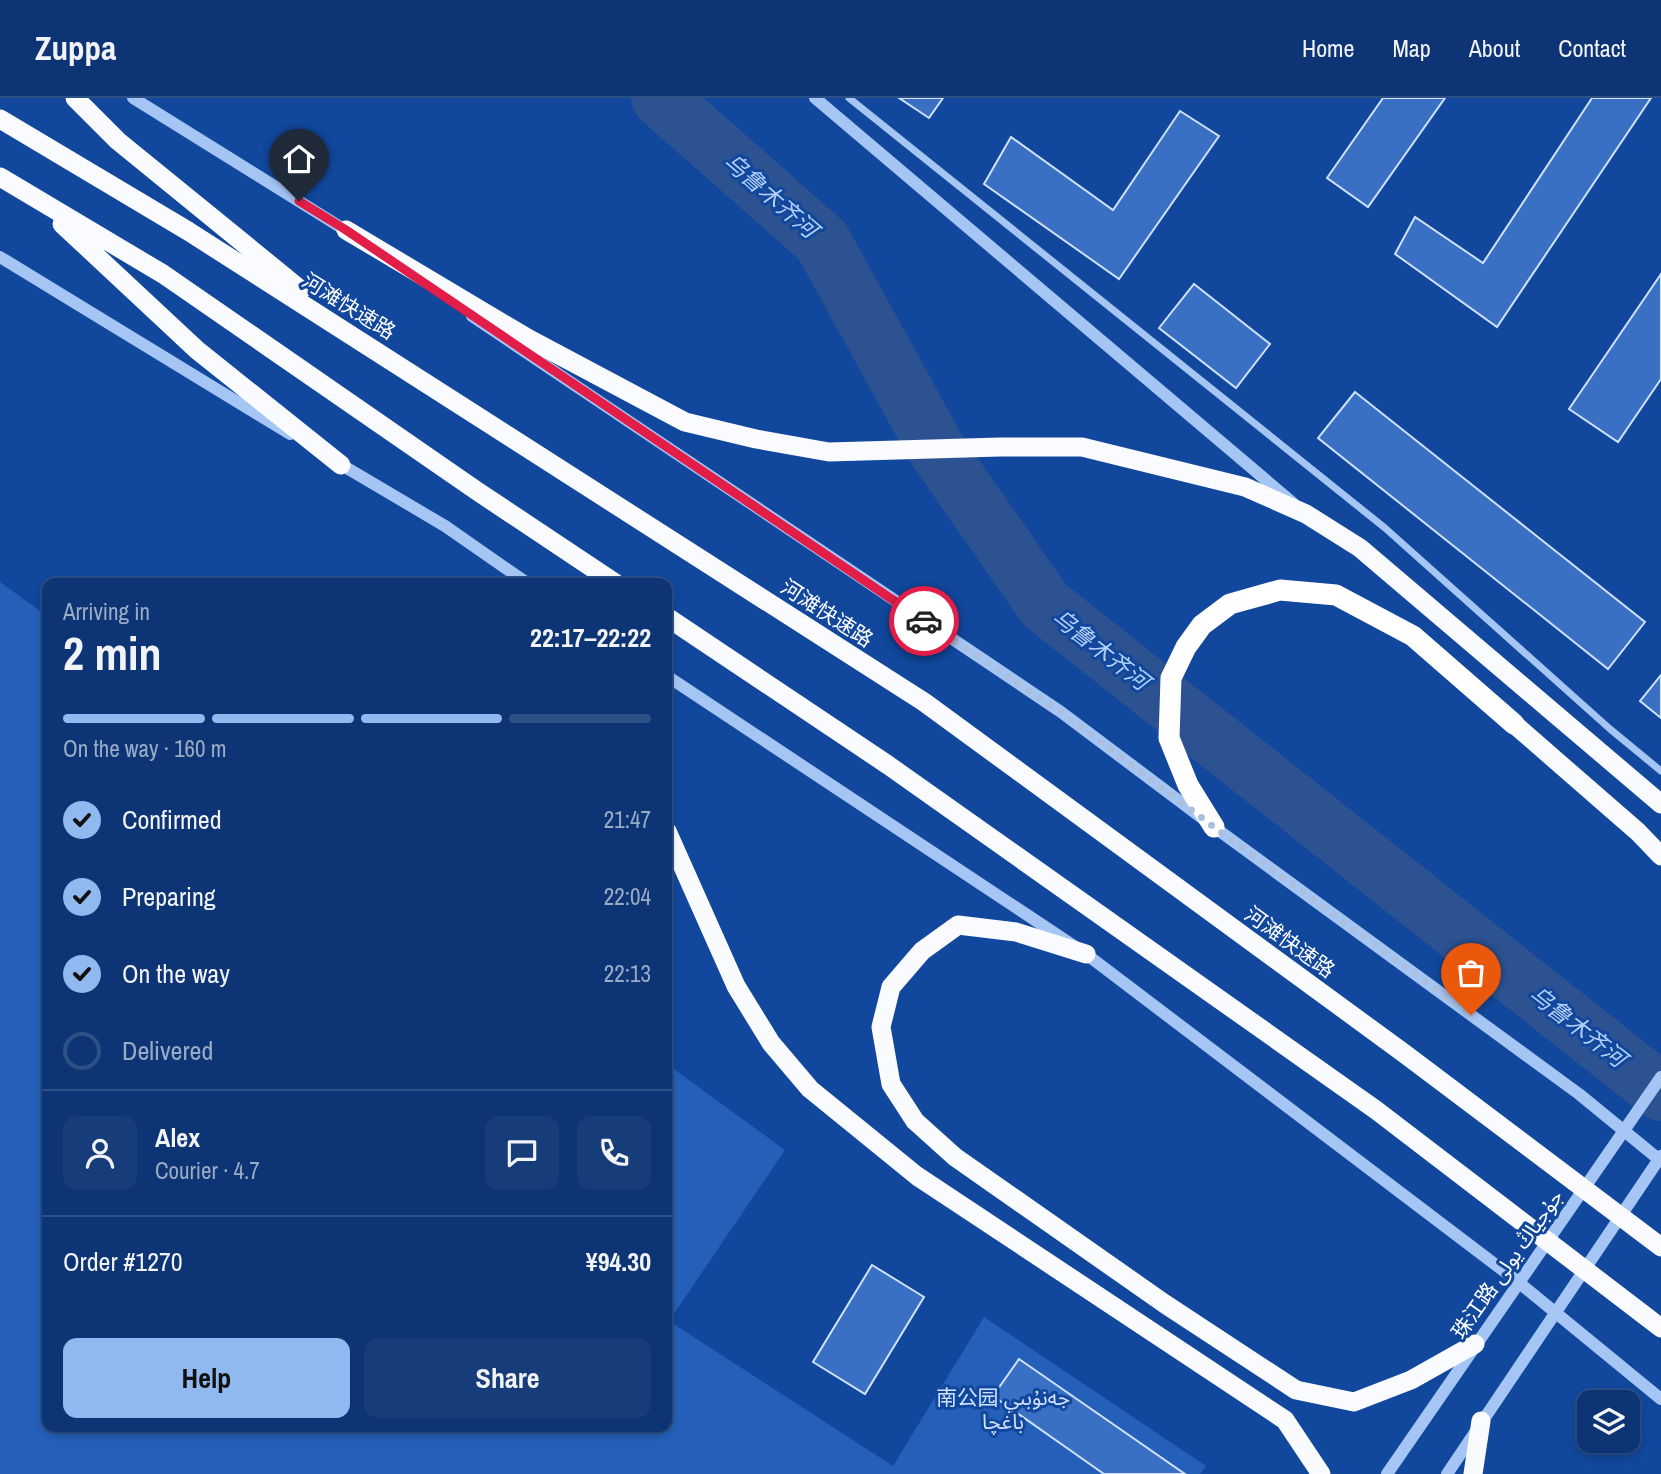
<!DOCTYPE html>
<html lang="en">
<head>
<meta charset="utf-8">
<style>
	body { margin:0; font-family:"Archivo Narrow","Noto Sans Arabic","Noto Sans SC",sans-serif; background:#163d7a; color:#f1f3f6; height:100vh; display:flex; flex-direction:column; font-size:26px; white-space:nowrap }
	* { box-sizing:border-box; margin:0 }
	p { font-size:23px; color:#9aabc5 }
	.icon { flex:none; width:38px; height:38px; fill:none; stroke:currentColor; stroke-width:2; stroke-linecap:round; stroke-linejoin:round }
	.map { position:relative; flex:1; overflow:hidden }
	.drawer { position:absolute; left:42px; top:480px; width:630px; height:854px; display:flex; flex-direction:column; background:#0d3575; border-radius:14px; box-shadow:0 4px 10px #0003,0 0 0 2px #2d5087 }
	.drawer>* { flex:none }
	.controls { position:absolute; left:1577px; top:1292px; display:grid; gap:14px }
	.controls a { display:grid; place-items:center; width:63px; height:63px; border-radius:14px; background:#0d3575; box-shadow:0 4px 10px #0003,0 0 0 2px #2d5087; font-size:35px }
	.pin { position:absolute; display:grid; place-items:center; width:60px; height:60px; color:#fff; margin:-72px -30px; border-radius:50% 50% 50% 0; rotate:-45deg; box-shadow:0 0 7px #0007 }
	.pin .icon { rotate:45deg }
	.courier { position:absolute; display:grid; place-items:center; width:70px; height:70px; margin:-35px; border:5px solid #e11d48; border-radius:50%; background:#fff; color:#222; box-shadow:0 2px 9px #0007 }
	.head em { font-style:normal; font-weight:800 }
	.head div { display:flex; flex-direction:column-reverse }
	.head { display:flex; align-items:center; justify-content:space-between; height:119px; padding:0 21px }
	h1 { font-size:46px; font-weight:800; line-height:52px }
	.bar { display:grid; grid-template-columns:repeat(4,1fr); gap:10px 7px; align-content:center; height:84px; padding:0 21px }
	.bar i { height:9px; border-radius:5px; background:#2d5087 }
	.bar .current { background:#90b9f0 }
	.bar p { grid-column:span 4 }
	.line { display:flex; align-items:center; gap:18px; padding:0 21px; border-top:2px solid #2d5087 }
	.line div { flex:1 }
	.round { display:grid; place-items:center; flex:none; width:74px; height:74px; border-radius:14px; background:#163d7a }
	ol { padding:0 21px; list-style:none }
	li { display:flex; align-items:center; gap:21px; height:77px }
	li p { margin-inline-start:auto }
	li .icon { padding:7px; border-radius:50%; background:#90b9f0; color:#111; stroke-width:4 }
	li:last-child { color:#9aabc5 }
	li i { width:38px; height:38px; border:4px solid #2d5087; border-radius:50% }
	.primary-button { display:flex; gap:14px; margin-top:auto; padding:14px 21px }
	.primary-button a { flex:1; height:80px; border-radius:14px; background:#90b9f0; color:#111; font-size:28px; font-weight:800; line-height:80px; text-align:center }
	.primary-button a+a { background:#163d7a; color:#f1f3f6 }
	header { display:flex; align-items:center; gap:42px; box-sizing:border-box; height:98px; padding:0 35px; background:#0d3575; border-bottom:2px solid #2d5087 }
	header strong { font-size:33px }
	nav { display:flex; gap:38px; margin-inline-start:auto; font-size:24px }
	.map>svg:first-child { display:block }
	.green { fill:#2460ba }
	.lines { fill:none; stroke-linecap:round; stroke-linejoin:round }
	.river { stroke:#2c5292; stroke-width:58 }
	.building { fill:#3a70c3; stroke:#cee1fe; stroke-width:2 }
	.minor { stroke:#a5c5f4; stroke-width:7 }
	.tertiary { stroke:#a5c5f4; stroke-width:12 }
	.trunk { stroke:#f9fbff; stroke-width:19 }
	.motorway { stroke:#fff; stroke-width:21 }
	.done { stroke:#acbfdc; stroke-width:7; stroke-dasharray:0 12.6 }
	.route { stroke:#e11d48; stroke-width:9 }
	.labels { text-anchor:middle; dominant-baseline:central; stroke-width:6; stroke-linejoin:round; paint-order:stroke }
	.street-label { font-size:21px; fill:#fff; stroke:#11479c }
	.park-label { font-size:21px; fill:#cee1fe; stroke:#11479c }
	.water-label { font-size:23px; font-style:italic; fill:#b2d0fb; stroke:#11479c }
</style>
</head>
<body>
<header>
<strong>Zuppa</strong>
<nav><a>Home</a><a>Map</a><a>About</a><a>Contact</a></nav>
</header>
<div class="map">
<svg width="1661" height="1376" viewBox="0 0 1661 1376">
	<rect width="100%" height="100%" fill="#11479c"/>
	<!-- green -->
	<path class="green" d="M0,484L47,518V1328H667V966L785,1052L669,1223L893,1368L984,1219L1206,1368L1200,1376H0Z"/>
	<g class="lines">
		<!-- river -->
		<path class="river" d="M660,0L822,143L937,352L1045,507L1661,994"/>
	</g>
	<!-- building -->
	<path class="building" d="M899,0H943L929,20Z
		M1383,0H1445L1368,109L1327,80Z
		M1592,0H1651L1497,229L1395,156L1415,119L1483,165Z
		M1180,13L1219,38L1119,181L984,86L1011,39L1113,112Z
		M1661,176V281L1618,344L1569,311Z
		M1194,186L1270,246L1236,290L1159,230Z
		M1355,294L1645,524L1608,571L1318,340Z
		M1661,577V620L1640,603Z
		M872,1167L924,1199L865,1296L813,1264Z
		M1019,1261L1185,1376H1104L993,1298Z"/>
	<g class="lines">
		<!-- minor -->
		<path class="minor" d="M849,0L1385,430L1610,631L1661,673"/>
		<!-- tertiary -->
		<path class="tertiary" d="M133,0L350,135
			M815,0L1293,405
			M0,159L290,336
			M472,218L1061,614L1214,729L1579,996L1661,1063
			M335,363L445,428L527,485
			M667,578L1086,856L1517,1183L1661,1301
			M1387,1376L1661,979
			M1447,1376L1661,1058"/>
		<!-- trunk -->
		<path class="trunk" d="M75,0L118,43L301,192
			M0,21L188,133L924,604L1405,956L1661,1149
			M0,79L163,176L477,393L615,485
			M62,126L197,252L341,367
			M346,132L529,241L685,324L756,341L829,354L1000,349H1082L1245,389L1306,416L1360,450L1661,706
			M667,519L888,667L1376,1012L1661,1230
			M1514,626L1638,734L1661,758
			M667,733L736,888L771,945L810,991L917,1078L1285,1322L1321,1376
			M1086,856L1016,834L958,827L922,853L891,889L881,929L891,986L915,1023L955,1059L1165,1206L1296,1292L1354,1304L1411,1282L1475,1246
			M1473,1376L1481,1323"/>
		<!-- motorway -->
		<path class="motorway" d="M1214,729L1188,687L1169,640L1171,580L1186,549L1202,527L1230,506L1280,492L1336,497L1413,538L1514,626"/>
	</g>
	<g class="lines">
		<!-- done -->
		<path class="done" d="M924,523L1061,614L1214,729L1471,917"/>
		<!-- route -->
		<path class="route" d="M299,103L346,132L924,523"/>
	</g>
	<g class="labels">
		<!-- street labels -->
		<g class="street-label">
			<text transform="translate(349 208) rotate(32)">河滩快速路</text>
			<text transform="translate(827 515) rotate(33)">河滩快速路</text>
			<text transform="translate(1290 844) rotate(36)">河滩快速路</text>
			<text transform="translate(1507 1166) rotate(-55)">珠江路 جۇجياڭ يولى</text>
		</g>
		<!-- park labels -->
		<g class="park-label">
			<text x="1003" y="1299">南公园 جەنۇبىي<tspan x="1003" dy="24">باغچا</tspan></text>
		</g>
		<!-- water labels -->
		<g class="water-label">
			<text transform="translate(771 97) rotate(41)">乌鲁木齐河</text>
			<text transform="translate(1101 551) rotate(38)">乌鲁木齐河</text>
			<text transform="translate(1578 928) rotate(38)">乌鲁木齐河</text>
		</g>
	</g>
</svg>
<div class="controls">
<a><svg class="icon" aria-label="layers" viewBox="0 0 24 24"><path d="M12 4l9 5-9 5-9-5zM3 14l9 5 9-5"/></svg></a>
</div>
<div class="pin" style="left:1471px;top:917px;background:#ea580c"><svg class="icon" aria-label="bag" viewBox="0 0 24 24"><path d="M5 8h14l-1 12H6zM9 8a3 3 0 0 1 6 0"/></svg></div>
<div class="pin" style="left:299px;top:103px;background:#1f2937"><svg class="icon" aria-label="home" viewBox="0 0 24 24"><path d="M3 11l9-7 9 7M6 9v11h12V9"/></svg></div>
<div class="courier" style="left:924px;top:523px"><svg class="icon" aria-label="car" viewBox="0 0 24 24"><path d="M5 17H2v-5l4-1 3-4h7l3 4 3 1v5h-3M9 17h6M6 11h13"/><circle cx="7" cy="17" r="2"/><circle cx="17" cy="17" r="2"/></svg></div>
<section class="drawer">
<div class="head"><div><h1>2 min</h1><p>Arriving in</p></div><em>22:17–22:22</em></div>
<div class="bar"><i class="current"></i><i class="current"></i><i class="current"></i><i></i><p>On the way · 160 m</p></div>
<ol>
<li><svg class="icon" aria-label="check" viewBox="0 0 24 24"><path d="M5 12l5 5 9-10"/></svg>Confirmed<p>21:47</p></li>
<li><svg class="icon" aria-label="check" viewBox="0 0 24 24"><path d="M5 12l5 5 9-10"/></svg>Preparing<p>22:04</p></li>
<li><svg class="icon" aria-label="check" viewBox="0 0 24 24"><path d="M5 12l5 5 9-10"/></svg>On the way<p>22:13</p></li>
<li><i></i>Delivered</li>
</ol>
<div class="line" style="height:126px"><a class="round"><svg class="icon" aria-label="person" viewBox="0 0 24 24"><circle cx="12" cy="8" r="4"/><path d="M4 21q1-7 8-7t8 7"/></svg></a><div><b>Alex</b><p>Courier · 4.7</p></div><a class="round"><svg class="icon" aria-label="chat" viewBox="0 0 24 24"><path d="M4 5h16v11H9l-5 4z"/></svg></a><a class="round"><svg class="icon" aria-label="phone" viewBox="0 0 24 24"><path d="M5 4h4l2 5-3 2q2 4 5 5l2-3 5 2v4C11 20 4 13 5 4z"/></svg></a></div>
<div class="line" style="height:91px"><div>Order #1270</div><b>¥94.30</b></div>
<div class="primary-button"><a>Help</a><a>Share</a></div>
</section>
</div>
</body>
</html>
